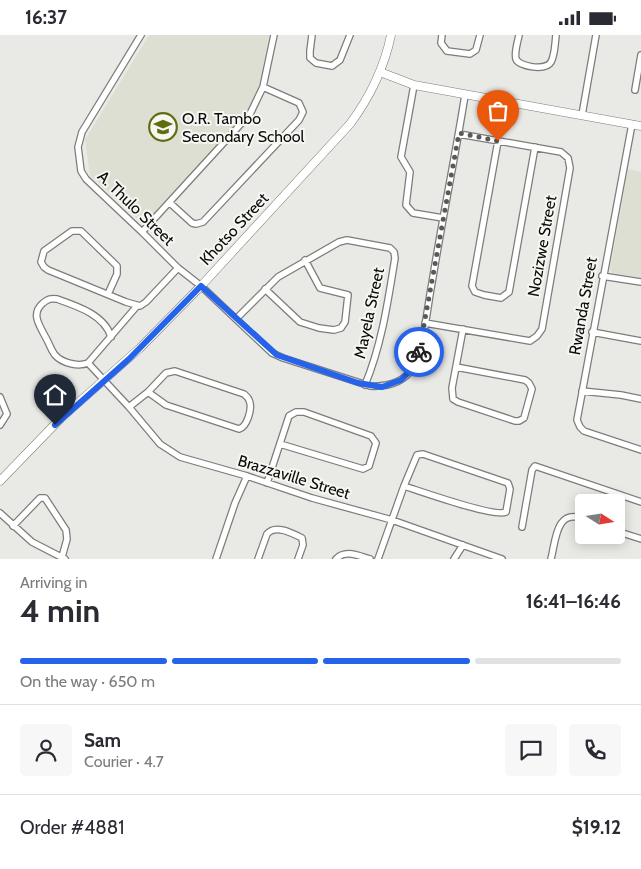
<!DOCTYPE html>
<html lang="en">
<head>
<meta charset="utf-8">
<style>
	body { margin:0; font-family:Cabin,sans-serif; background:#f7f7f7; color:#2b2b33; height:100vh; display:flex; flex-direction:column; font-size:19px; white-space:nowrap }
	* { box-sizing:border-box; margin:0 }
	p { font-size:16px; color:#7c7c81 }
	.icon { flex:none; width:28px; height:28px; fill:none; stroke:currentColor; stroke-width:2; stroke-linecap:round; stroke-linejoin:round }
	.map { position:relative; height:524px; overflow:hidden }
	.side { display:flex; flex-direction:column; background:#fff; flex:1 }
	.side>* { flex:none }
	.needle { width:32px; rotate:102deg }
	.tools { position:absolute; left:575px; top:459px; display:grid; gap:10px }
	.tools a { display:grid; place-items:center; width:50px; height:50px; border-radius:5px; background:#fff; box-shadow:0 2px 12px #0003; font-size:25px }
	.pin { position:absolute; display:grid; place-items:center; width:42px; height:42px; color:#fff; margin:-51px -21px; border-radius:50% 50% 50% 0; rotate:-45deg; box-shadow:0 0 5px #0007 }
	.pin .icon { rotate:45deg }
	.courier { position:absolute; display:grid; place-items:center; width:50px; height:50px; margin:-25px; border:4px solid #2563eb; border-radius:50%; background:#fff; color:#222; box-shadow:0 1px 6px #0007 }
	.overview em { font-style:normal; font-weight:700 }
	.overview div { display:flex; flex-direction:column-reverse }
	.overview { display:flex; align-items:center; justify-content:space-between; height:85px; padding:0 20px }
	h1 { font-size:32px; font-weight:700; line-height:38px }
	.bar { display:grid; grid-template-columns:repeat(4,1fr); gap:8px 5px; align-content:center; height:60px; padding:0 20px }
	.bar i { height:6px; border-radius:4px; background:#e1e1e2 }
	.bar .on { background:#2563eb }
	.bar p { grid-column:span 4 }
	.line { display:flex; align-items:center; gap:12px; padding:0 20px; border-top:1px solid #e1e1e2 }
	.line div { flex:1 }
	.round { display:grid; place-items:center; flex:none; width:52px; height:52px; border-radius:5px; background:#f7f7f7 }
	.status { display:flex; justify-content:space-between; align-items:center; height:35px; padding:0 25px; background:#fff; direction:ltr }
	.status svg { height:14px; fill:currentColor }
	.map>svg:first-child { display:block }
	.built { fill:#dddfd3 }
	.lines { fill:none; stroke-linecap:round; stroke-linejoin:round }
	.street-casing { stroke:#7c7d79; stroke-width:8 }
	.secondary-casing { stroke:#7c7d79; stroke-width:9 }
	.street { stroke:#fff; stroke-width:5.5 }
	.secondary { stroke:#fff; stroke-width:8 }
	.done { stroke:#595957; stroke-width:5; stroke-dasharray:0 9 }
	.route { stroke:#2563eb; stroke-width:6 }
	.labels { text-anchor:middle; dominant-baseline:central; stroke-width:4; stroke-linejoin:round; paint-order:stroke }
	.poi-label { font-size:16px; fill:#0b0b0a; stroke:#f6f7f2; text-anchor:start }
	.street-label { font-size:16px; fill:#0b0b0a; stroke:#f6f7f2 }
</style>
</head>
<body>
<div class="status"><b>16:37</b><svg viewBox="0 0 49 12"><path d="M0 12V9h3v3zM5 12V6h3v6zM10 12V3h3v9zM15 12V0h3v12zM26 1h20v11H26zM47 4h2v5h-2z"/></svg></div>
<div class="map">
<svg width="641" height="524" viewBox="0 0 641 524">
	<rect width="100%" height="100%" fill="#e9e9e5"/>
	<!-- built -->
	<path class="built" d="M149,0H269L260,51L246,78L146,186H140L90,140L85,105Z
		M628,134L641,137V243L612,238L610,234Z"/>
	<g class="lines">
		<defs>
			<path id="street" d="M141,0L82,97L78,112L81,136L86,144L142,197L178,233L201,251L272,318L283,323L370,351C387,352 403,348 413,333C423,319 428,267 432,248C442,185 455,123 465,60
				M312,0L310,16V23L316,28L332,31L340,25L350,0
				M442,0L441,8L447,16L470,19L476,15L480,0
				M519,0C518,6 514,17 516,24C519,32 546,36 551,27C555,20 555,8 556,0
				M414,50L401,122L410,137L406,170L413,178L443,183
				M635,55L641,20
				M582,80L596,0
				M632,89L577,385L580,392L584,396L641,415
				M498,106L472,251L475,257L484,260L501,263L509,257L535,112
				M170,168L192,188L196,189L203,187L299,85L303,77L299,68L263,52
				M142,197L250,79L263,52L274,0
				M602,241L641,247
				M265,254L300,287L319,293L334,295L341,293L345,287L348,260L320,253L305,225
				M108,259L117,239V231L81,196H72L44,216L41,227L44,232L48,235L126,267L140,271L146,267L178,233
				M237,283L278,242L339,207L347,205L390,213L394,217L395,223C388,266 382,309 365,350
				M425,288L530,306L537,301L542,294L570,133L568,123L561,117L459,99
				M592,297L641,306
				M111,302C105,280 77,271 57,264C51,263 48,264 43,268C30,279 40,291 46,303C49,308 51,315 55,320C62,328 78,332 88,328L137,271
				M88,328L129,372L160,409L180,422L247,441L312,463L392,485L502,524
				M456,332L525,345L529,348L532,354L524,383L519,386H515L458,367L453,364L452,353L463,294
				M582,356L621,360L641,364
				M0,362L7,379L0,390
				M129,372L148,357L166,338L175,336L244,359C246,361 248,362 249,365C253,373 247,392 239,394L166,370L148,357
				M267,448L289,381L296,377H304L371,401L376,408L369,431L363,434L280,409
				M0,478L32,507L65,524
				M13,491L40,463H45L66,495L67,504L62,522
				M522,492L532,435L535,431L641,467
				M616,496L641,504
				M216,524L235,468L247,441
				M258,524L267,499C275,489 292,498 302,503L303,510L298,524
				M336,524C345,514 359,521 370,524
				M378,524L404,451L417,420L423,419L508,448L510,454L506,477C495,483 420,456 404,451
				M454,524L463,510
				M551,524C556,504 556,473 584,484"/>
			<path id="secondary" d="M380,37L414,50L641,91
				M0,446L61,383L140,313L201,251L350,89C370,62 384,34 391,0"/>
		</defs>
		<!-- street casing -->
		<use href="#street" class="street-casing"/>
		<!-- secondary casing -->
		<use href="#secondary" class="secondary-casing"/>
		<!-- street -->
		<use href="#street" class="street"/>
		<!-- secondary -->
		<use href="#secondary" class="secondary"/>
	</g>
	<g class="lines">
		<!-- done -->
		<path class="done" d="M419,317L459,98L498,106"/>
		<!-- route -->
		<path class="route" d="M55,390L129,324L201,251L277,320L358,348L382,352L401,345L414,332L419,317"/>
	</g>
	<!-- icons -->
	<defs>
		<symbol id="school-ring" viewBox="-11 -11 22 22"><circle r="9.5" fill="#f6f7f2" stroke="#636b10" stroke-width="1.5"/><path d="M0-5L7-2L0 1L-7-2ZM-4 1L0 2.5L4 1V4Q0 6-4 4Z" fill="#636b10"/></symbol>
	</defs>
	<g fill-rule="evenodd">
		<use href="#school-ring" x="147" y="76" width="32" height="32"/>
	</g>
	<g class="labels">
		<!-- poi labels -->
		<g class="poi-label">
			<text x="182" y="83">O.R. Tambo<tspan x="182" dy="18">Secondary School</tspan></text>
		</g>
		<!-- street labels -->
		<g class="street-label">
			<text transform="translate(136 173) rotate(44)">A. Thulo Street</text>
			<text transform="translate(234 194) rotate(-47)">Khotso Street</text>
			<text transform="translate(542 211) rotate(-80)">Nozizwe Street</text>
			<text transform="translate(583 271) rotate(-80)">Rwanda Street</text>
			<text transform="translate(369 278) rotate(-78)">Mayela Street</text>
			<text transform="translate(294 442) rotate(17)">Brazzaville Street</text>
		</g>
	</g>
</svg>
<div class="tools">
<a><svg class="needle" viewBox="-14 -14 28 28"><path d="M0-13l5 13h-10z" fill="#e53935"/><path d="M0 13l5-13h-10z" fill="#7c7c81"/></svg></a>
</div>
<div class="pin" style="left:498px;top:106px;background:#ea580c"><svg class="icon" aria-label="bag" viewBox="0 0 24 24"><path d="M5 8h14l-1 12H6zM9 8a3 3 0 0 1 6 0"/></svg></div>
<div class="pin" style="left:55px;top:390px;background:#1f2937"><svg class="icon" aria-label="home" viewBox="0 0 24 24"><path d="M3 11l9-7 9 7M6 9v11h12V9"/></svg></div>
<div class="courier" style="left:419px;top:317px"><svg class="icon" aria-label="bike" viewBox="0 0 24 24"><circle cx="6" cy="16" r="4"/><circle cx="18" cy="16" r="4"/><path d="M6 16l4-8h5l3 8M10 8l3 8H6M13 5h3"/></svg></div>
</div>
<section class="side">
<div class="overview"><div><h1>4 min</h1><p>Arriving in</p></div><em>16:41–16:46</em></div>
<div class="bar"><i class="on"></i><i class="on"></i><i class="on"></i><i></i><p>On the way · 650 m</p></div>
<div class="line" style="height:90px"><a class="round"><svg class="icon" aria-label="person" viewBox="0 0 24 24"><circle cx="12" cy="8" r="4"/><path d="M4 21q1-7 8-7t8 7"/></svg></a><div><b>Sam</b><p>Courier · 4.7</p></div><a class="round"><svg class="icon" aria-label="chat" viewBox="0 0 24 24"><path d="M4 5h16v11H9l-5 4z"/></svg></a><a class="round"><svg class="icon" aria-label="phone" viewBox="0 0 24 24"><path d="M5 4h4l2 5-3 2q2 4 5 5l2-3 5 2v4C11 20 4 13 5 4z"/></svg></a></div>
<div class="line" style="height:65px"><div>Order #4881</div><b>$19.12</b></div>
</section>
</body>
</html>
